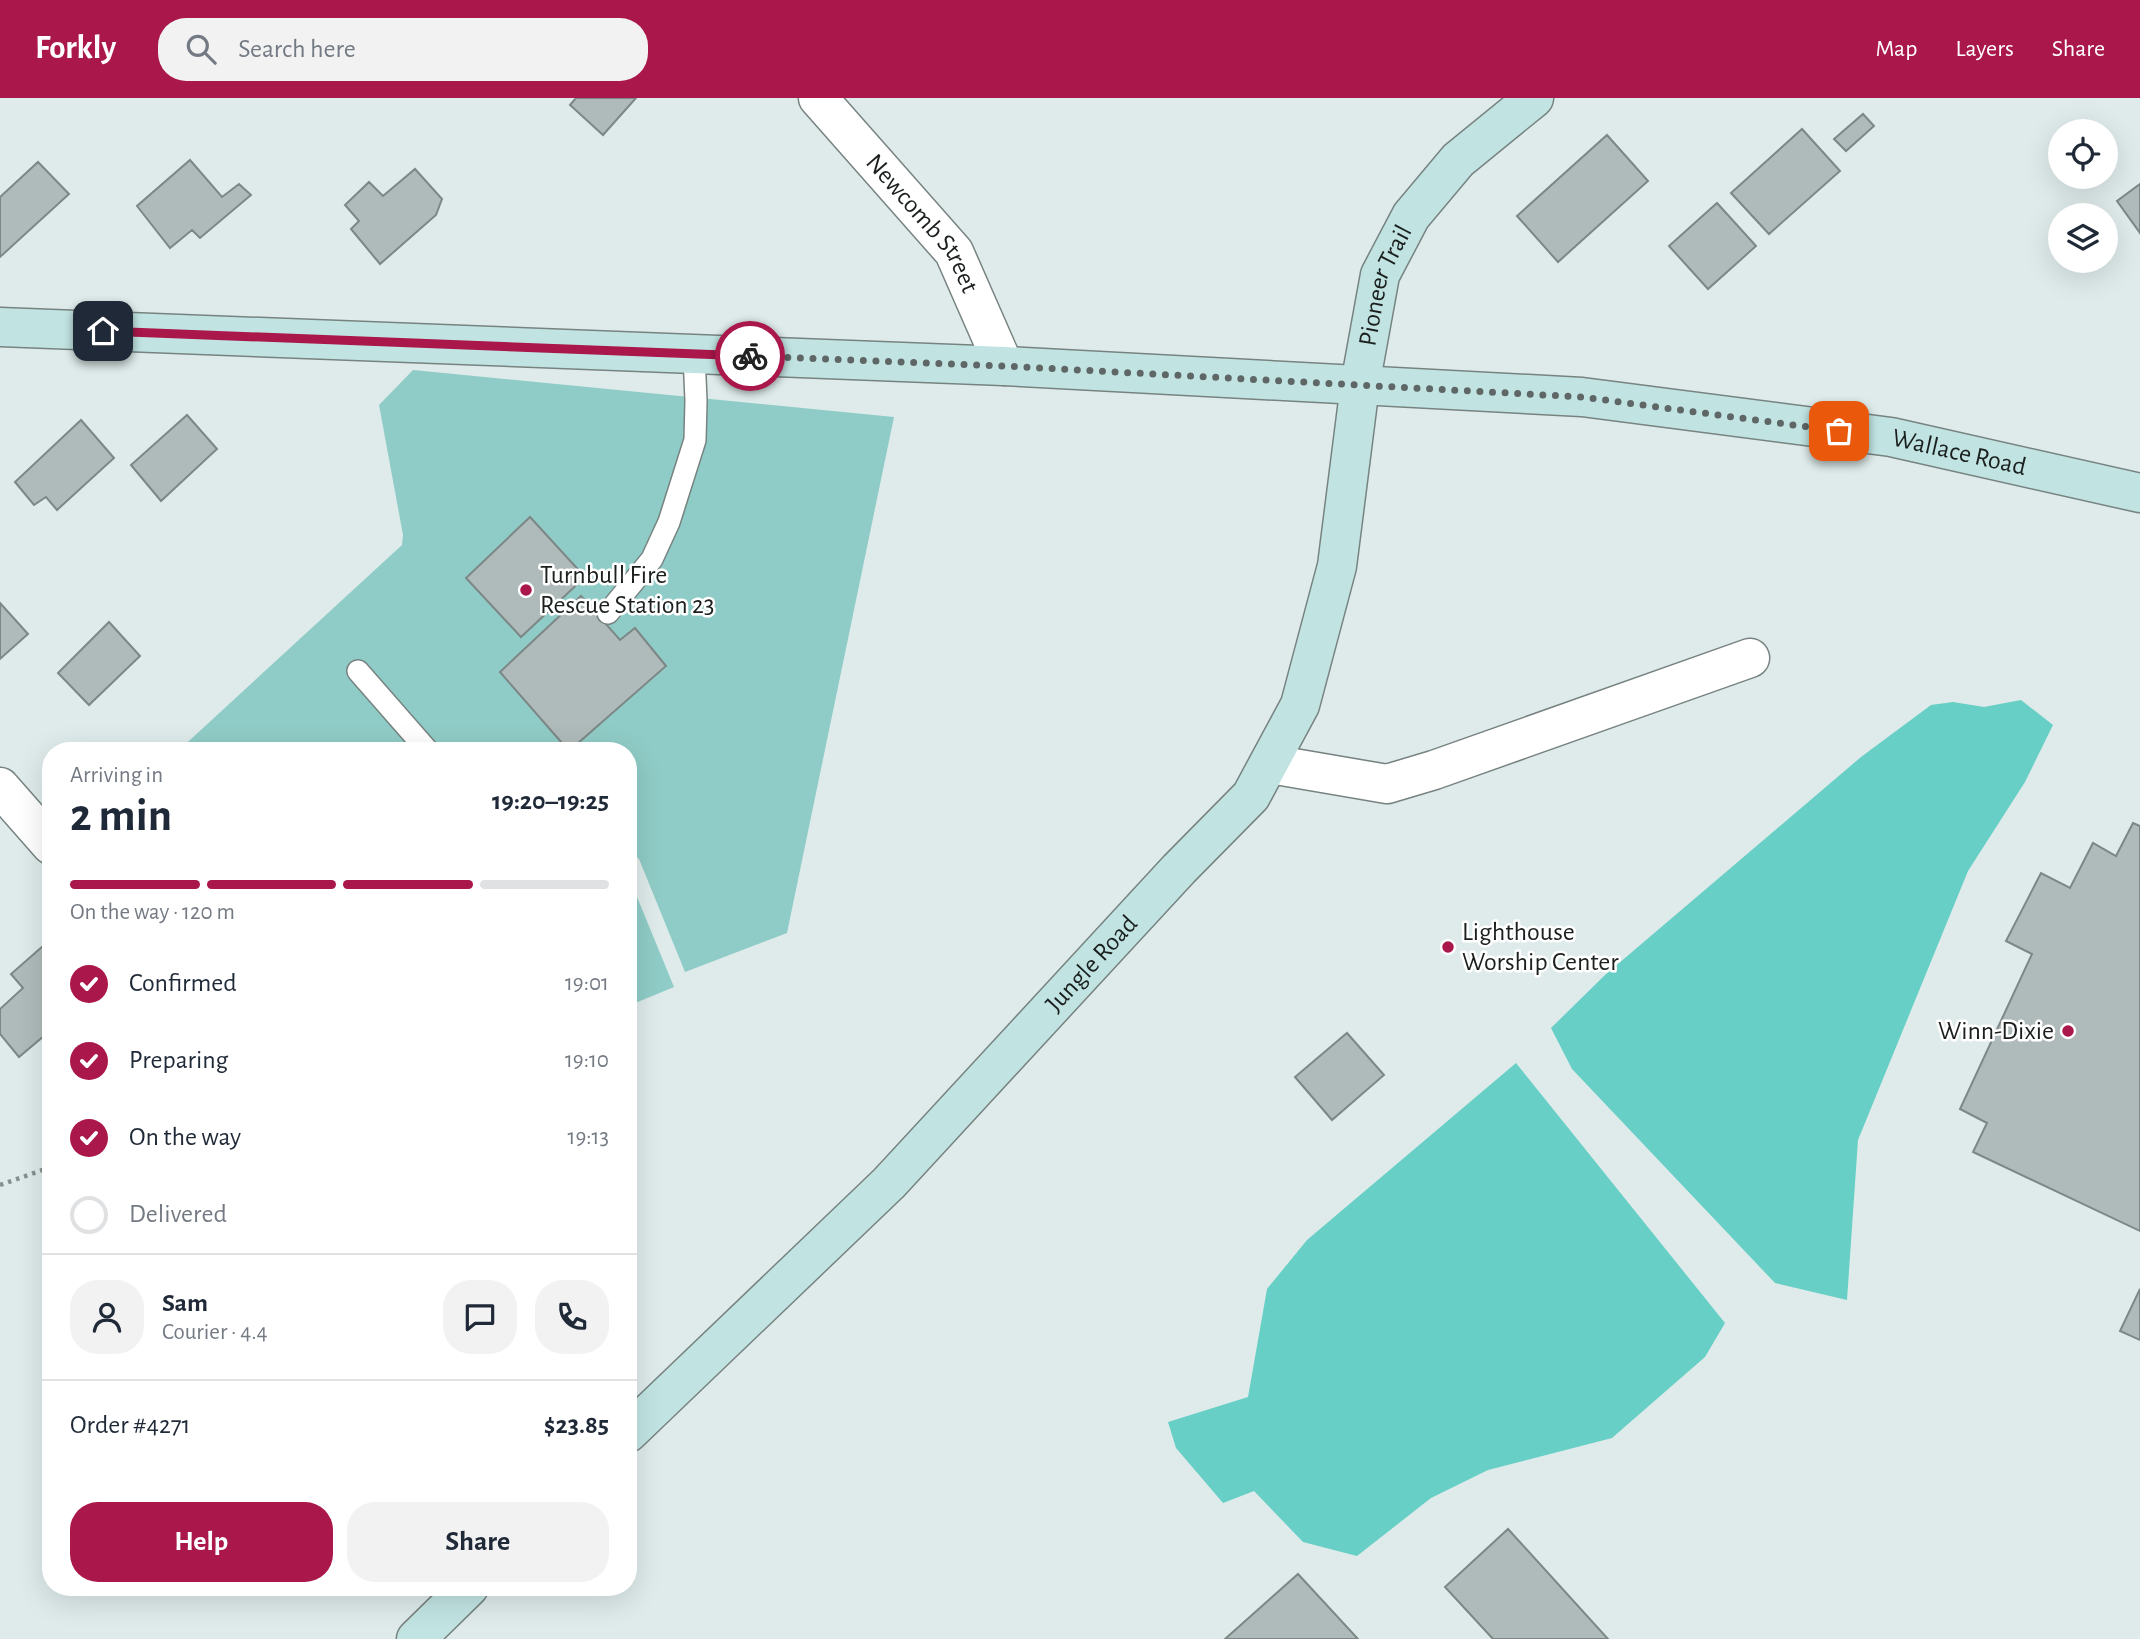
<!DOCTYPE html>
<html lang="en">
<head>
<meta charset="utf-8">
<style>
	body { margin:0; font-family:"Alegreya Sans",sans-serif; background:#f2f2f3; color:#1f2937; height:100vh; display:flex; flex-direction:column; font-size:26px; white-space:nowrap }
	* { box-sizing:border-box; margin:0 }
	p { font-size:23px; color:#747a83 }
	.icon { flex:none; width:38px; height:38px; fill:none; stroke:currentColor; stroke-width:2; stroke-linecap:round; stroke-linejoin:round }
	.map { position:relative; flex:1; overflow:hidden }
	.side { position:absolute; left:42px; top:644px; width:595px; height:854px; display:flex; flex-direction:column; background:#fff; border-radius:28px; box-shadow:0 7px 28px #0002 }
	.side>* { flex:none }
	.controls { position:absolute; left:2048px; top:21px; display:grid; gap:14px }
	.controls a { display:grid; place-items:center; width:70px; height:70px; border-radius:50%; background:#fff; box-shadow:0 7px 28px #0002; font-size:35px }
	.pin { position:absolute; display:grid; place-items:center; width:60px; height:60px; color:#fff; margin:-30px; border-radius:14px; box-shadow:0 4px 10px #0006 }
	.courier { position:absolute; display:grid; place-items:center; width:70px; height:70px; margin:-35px; border:5px solid #aa174a; border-radius:50%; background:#fff; color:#222; box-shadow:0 2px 9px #0007 }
	.head em { font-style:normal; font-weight:600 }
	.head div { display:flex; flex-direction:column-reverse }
	.head { display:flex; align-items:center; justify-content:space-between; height:119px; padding:0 28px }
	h1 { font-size:46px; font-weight:600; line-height:52px }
	.bar { display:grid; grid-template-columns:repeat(4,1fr); gap:10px 7px; align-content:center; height:84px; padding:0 28px }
	.bar i { height:9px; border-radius:5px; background:#e0e1e3 }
	.bar .current { background:#aa174a }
	.bar p { grid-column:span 4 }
	.line { display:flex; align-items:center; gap:18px; padding:0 28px; border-top:2px solid #e0e1e3 }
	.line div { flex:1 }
	.round { display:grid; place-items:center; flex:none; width:74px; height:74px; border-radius:28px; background:#f2f2f3 }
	ol { padding:0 28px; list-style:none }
	li { display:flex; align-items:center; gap:21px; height:77px }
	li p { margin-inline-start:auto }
	li .icon { padding:7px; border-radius:50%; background:#aa174a; color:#fff; stroke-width:4 }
	li:last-child { color:#747a83 }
	li i { width:38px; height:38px; border:4px solid #e0e1e3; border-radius:50% }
	.primary-button { display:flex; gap:14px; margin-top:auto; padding:14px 28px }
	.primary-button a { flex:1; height:80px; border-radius:28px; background:#aa174a; color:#fff; font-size:28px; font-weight:600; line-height:80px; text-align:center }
	.primary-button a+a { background:#f2f2f3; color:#1f2937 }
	header { display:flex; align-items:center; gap:42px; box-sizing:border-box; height:98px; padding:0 35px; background:#aa174a; color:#fff }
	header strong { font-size:33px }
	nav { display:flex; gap:38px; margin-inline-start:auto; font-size:24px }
	.search { width:490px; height:63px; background:#f2f2f3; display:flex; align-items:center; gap:18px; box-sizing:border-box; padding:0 24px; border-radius:28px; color:#747a83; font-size:26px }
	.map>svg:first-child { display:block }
	.green { fill:#90ccc7 }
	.water { fill:#67cfc6 }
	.building { fill:#afbbba; stroke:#7c8786; stroke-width:2 }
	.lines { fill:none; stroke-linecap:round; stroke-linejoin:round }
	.lane-casing { stroke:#778381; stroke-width:24 }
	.street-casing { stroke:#778381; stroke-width:41 }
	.secondary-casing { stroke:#778381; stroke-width:41 }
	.path { stroke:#86908f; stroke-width:4.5; stroke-dasharray:3.5 5; stroke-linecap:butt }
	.lane { stroke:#fff; stroke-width:21 }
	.street { stroke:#fff; stroke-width:38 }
	.secondary { stroke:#c1e4e2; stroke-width:38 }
	.done { stroke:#5f6766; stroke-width:7; stroke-dasharray:0 12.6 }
	.route { stroke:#aa174a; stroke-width:9 }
	.poi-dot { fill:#aa174a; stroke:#fff; stroke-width:2.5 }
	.labels { text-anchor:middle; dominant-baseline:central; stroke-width:5; stroke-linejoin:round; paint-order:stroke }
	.street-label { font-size:26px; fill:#1b201f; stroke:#fff }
	.poi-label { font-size:26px; fill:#1b201f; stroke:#fff; text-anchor:start }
</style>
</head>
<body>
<header>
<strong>Forkly</strong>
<div class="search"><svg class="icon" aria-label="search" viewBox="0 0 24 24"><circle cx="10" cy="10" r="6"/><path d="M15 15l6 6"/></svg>Search here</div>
<nav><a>Map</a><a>Layers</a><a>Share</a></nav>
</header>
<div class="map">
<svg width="2140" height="1541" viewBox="0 0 2140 1541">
	<rect width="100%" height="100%" fill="#deebea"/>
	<!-- green -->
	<path class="green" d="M413,272L894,319L787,835L685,874L639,761L628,750V653H178L402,447L403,437L379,307Z
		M628,777L674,889L628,908Z"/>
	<!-- water -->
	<path class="water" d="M2021,602L2053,627L2025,684L1968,773L1858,1042L1847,1202L1775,1185L1572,971L1551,930L1605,877L1861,659L1931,607L1953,604L1984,609Z
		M1516,965L1725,1225L1705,1259L1612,1340L1488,1372L1431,1400L1357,1458L1303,1444L1254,1393L1223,1405L1176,1350L1168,1324L1248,1299L1267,1191L1307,1142Z"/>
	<!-- building -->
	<path class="building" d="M576,0H636L603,37L570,7Z
		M1863,16L1874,28L1846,53L1834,41Z
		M1802,31L1840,73L1769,136L1731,95Z
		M1607,37L1648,83L1558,164L1517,118Z
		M190,62L222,99L239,86L251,97L200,140L192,132L170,150L137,108Z
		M38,64L69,96L0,159V99Z
		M415,71L442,101L436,117L380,166L351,131L359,123L345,107L369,84L383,98Z
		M2140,86V135L2117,103Z
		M1717,105L1756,148L1708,191L1669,148Z
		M187,317L217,351L161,403L131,367Z
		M81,322L114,360L57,412L46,399L34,407L15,384Z
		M530,419L585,479L521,539L466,480Z
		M581,498L620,542L635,530L666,568L569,653L500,574Z
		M0,505L28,536L0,561Z
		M109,524L140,558L89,607L58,575Z
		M2133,725L2140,728V1133L1973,1054L1987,1025L1960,1011L2032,856L2006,843L2041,775L2070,790L2093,745L2116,758Z
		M51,841V932L19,959L0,936V911L23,890L11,876Z
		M1347,935L1384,977L1332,1022L1295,979Z
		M2140,1191V1242L2120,1233Z
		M1508,1431L1608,1541H1493L1445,1489Z
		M1298,1476L1358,1541H1225Z"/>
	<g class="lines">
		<defs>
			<path id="lane" d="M608,515L652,461L669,424L695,342L696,303L694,256
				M358,573L428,653"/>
			<g id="street">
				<path id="s1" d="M818,0L954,154L1004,268"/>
				<path d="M1270,666L1387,686L1434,672L1750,560"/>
				<path d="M0,689L51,747"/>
			</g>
			<g id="secondary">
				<path id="s2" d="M0,229L1004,268L1582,299L1891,339L2140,395"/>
				<path id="s3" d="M628,1335L889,1085L1179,771L1251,698L1300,607L1337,468L1360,287L1380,177L1411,118L1458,62L1534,0"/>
				<path d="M416,1541L469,1489"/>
			</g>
		</defs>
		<!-- lane casing -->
		<use href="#lane" class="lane-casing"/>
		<!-- street casing -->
		<use href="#street" class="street-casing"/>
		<!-- secondary casing -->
		<use href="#secondary" class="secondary-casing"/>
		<!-- path -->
		<path class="path" d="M0,1087L51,1069"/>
		<!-- lane -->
		<use href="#lane" class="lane"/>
		<!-- street -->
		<use href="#street" class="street"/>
		<!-- secondary -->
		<use href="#secondary" class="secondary"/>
	</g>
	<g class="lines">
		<!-- done -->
		<path class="done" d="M750,258L1004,268L1582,299L1839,333"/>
		<!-- route -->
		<path class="route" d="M103,233L750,258"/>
	</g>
	<!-- markers -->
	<g class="poi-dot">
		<circle cx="526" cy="492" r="7"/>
		<circle cx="1448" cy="849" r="7"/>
		<circle cx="2068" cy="933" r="7"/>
	</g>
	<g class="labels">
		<!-- street labels -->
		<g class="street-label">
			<text stroke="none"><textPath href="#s1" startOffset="164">Newcomb Street</textPath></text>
			<text stroke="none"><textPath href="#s3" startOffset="1424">Pioneer Trail</textPath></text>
			<text stroke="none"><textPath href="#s2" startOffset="1965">Wallace Road</textPath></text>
			<text stroke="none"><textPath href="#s3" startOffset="660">Jungle Road</textPath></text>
		</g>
		<!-- poi labels -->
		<g class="poi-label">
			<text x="540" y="477">Turnbull Fire<tspan x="540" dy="30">Rescue Station 23</tspan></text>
			<text x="1462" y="834">Lighthouse<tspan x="1462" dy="30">Worship Center</tspan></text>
			<text x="2054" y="933" text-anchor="end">Winn-Dixie</text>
		</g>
	</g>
</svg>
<div class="controls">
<a><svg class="icon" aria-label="locate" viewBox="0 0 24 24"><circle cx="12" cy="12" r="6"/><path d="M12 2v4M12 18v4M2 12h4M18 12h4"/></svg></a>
<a><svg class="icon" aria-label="layers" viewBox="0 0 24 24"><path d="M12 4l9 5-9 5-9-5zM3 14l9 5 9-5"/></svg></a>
</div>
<div class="pin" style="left:1839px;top:333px;background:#ea580c"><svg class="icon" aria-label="bag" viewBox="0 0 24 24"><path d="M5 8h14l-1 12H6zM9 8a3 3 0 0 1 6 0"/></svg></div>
<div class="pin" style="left:103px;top:233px;background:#1f2937"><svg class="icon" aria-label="home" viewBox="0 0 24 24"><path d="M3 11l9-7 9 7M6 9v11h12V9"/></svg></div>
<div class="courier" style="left:750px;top:258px"><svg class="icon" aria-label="bike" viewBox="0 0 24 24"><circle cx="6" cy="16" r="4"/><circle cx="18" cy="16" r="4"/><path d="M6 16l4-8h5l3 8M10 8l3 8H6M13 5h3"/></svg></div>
<section class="side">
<div class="head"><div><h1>2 min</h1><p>Arriving in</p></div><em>19:20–19:25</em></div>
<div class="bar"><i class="current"></i><i class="current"></i><i class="current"></i><i></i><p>On the way · 120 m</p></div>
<ol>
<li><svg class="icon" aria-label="check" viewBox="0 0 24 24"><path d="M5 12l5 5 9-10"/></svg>Confirmed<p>19:01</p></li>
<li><svg class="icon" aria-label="check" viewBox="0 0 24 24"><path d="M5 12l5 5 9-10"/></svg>Preparing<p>19:10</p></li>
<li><svg class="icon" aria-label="check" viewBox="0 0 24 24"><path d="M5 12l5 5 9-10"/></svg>On the way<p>19:13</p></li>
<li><i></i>Delivered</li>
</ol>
<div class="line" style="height:126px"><a class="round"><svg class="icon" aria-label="person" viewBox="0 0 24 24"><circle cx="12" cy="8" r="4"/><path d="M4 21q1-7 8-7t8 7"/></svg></a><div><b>Sam</b><p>Courier · 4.4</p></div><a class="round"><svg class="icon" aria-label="chat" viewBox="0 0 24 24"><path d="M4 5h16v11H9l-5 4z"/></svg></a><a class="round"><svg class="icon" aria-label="phone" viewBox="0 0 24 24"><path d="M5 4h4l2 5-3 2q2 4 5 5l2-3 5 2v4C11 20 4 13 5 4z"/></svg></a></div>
<div class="line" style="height:91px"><div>Order #4271</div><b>$23.85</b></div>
<div class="primary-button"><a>Help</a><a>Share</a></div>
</section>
</div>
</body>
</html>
